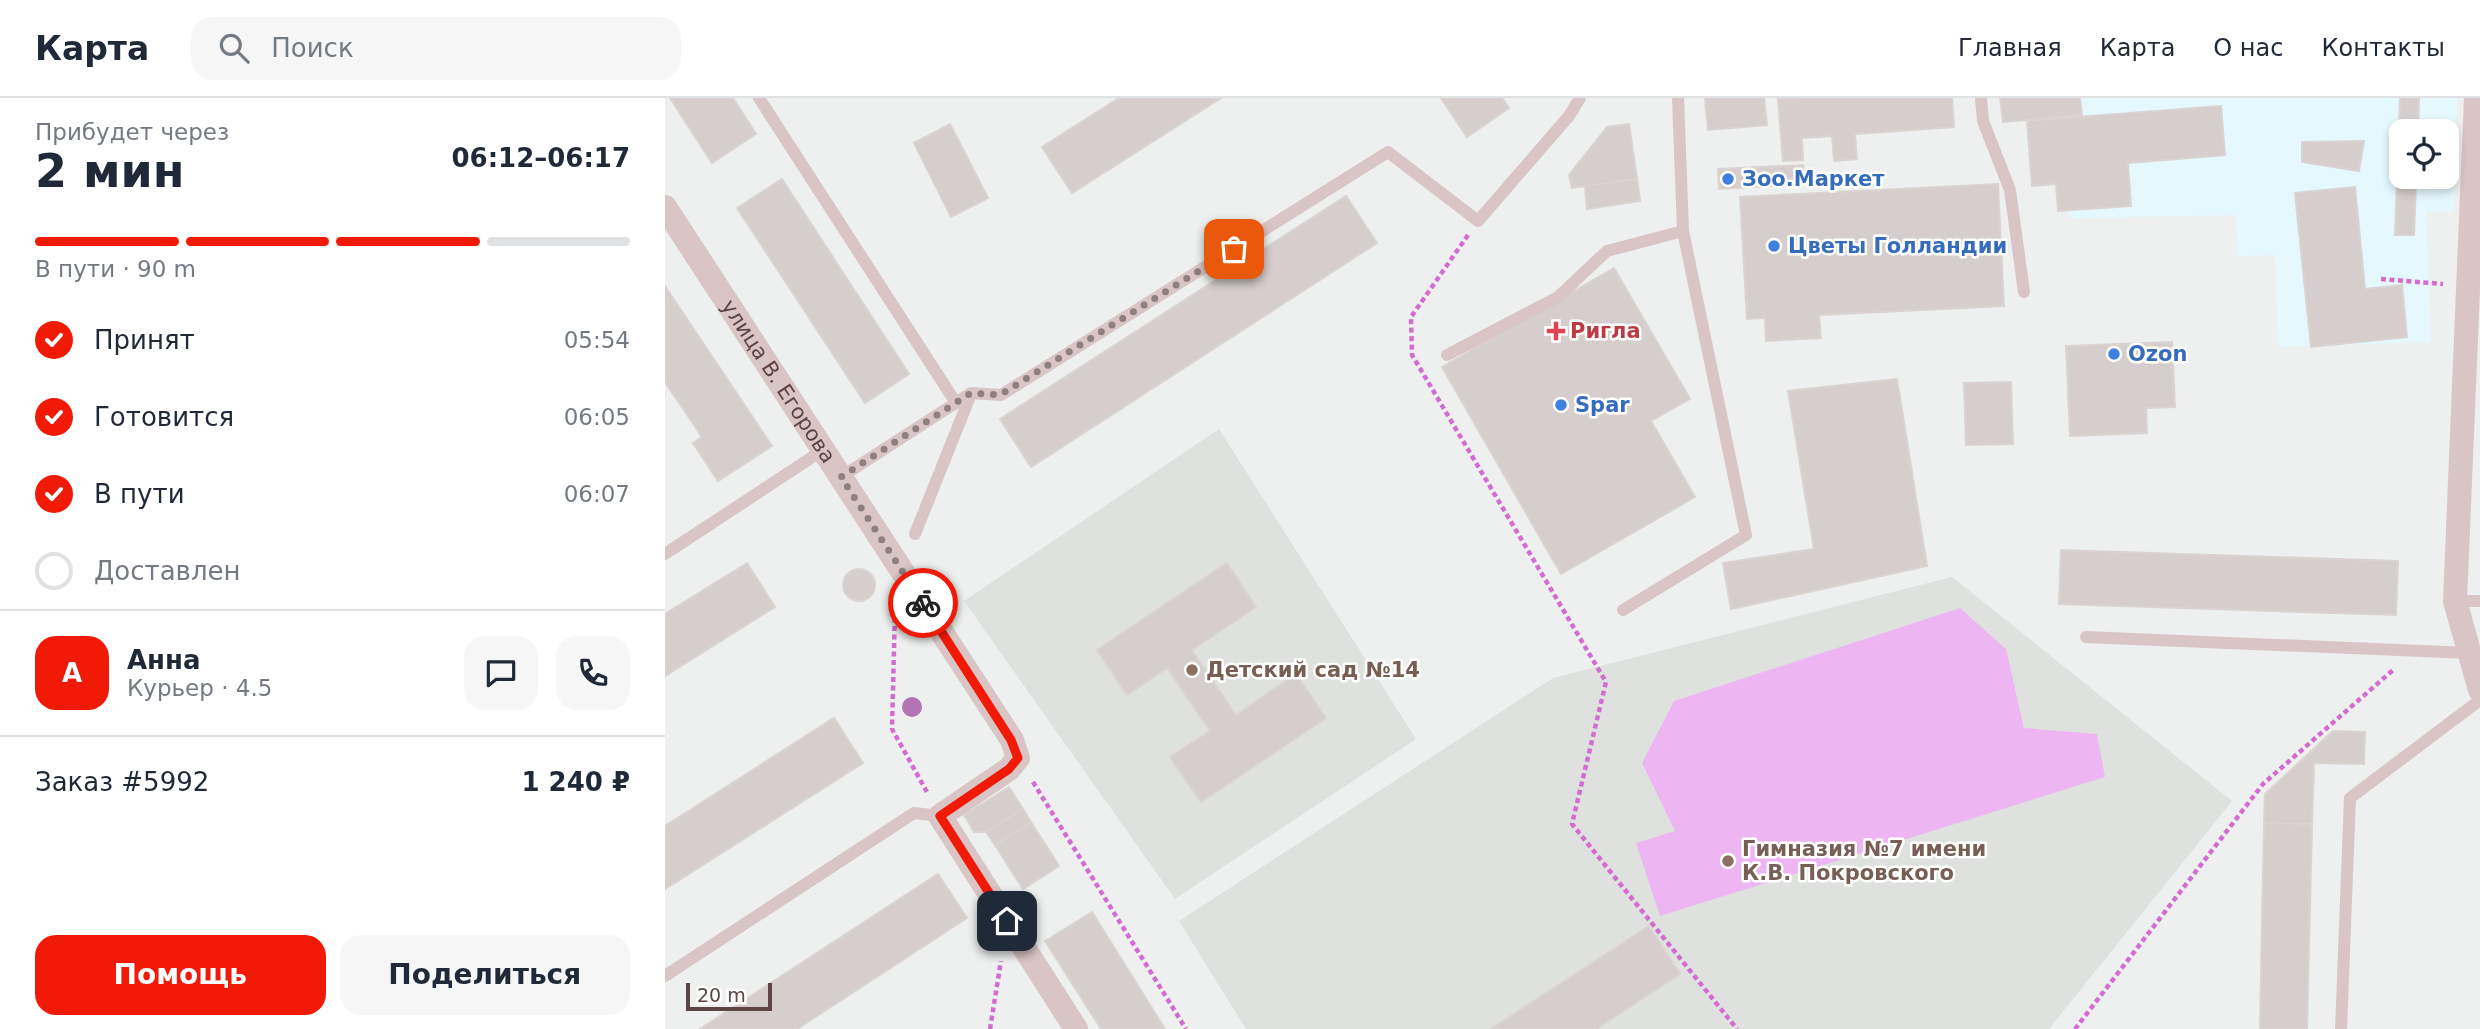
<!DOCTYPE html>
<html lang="ru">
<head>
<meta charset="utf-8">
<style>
	body { margin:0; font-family:"DejaVu Sans",sans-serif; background:#f6f6f7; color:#1f2937; height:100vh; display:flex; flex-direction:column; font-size:26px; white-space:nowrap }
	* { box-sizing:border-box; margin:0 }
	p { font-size:23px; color:#747a83 }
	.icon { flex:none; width:38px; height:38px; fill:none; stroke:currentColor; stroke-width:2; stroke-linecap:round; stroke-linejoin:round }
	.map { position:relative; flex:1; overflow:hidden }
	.panel { display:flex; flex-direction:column; background:#fff; width:665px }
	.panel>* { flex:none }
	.tools { position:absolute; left:1724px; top:21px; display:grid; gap:14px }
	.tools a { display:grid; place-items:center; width:70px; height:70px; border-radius:14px; background:#fff; box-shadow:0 4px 10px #0003; font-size:35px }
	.scale { position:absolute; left:21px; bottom:18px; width:86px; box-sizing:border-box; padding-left:7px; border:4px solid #5d4444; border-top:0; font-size:19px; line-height:24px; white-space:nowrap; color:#5d4444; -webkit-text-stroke:5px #fff; paint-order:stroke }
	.pin { position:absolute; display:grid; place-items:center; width:60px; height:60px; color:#fff; margin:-30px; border-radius:14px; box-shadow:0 4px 10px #0006 }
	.courier { position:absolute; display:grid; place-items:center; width:70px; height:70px; margin:-35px; border:5px solid #f11a07; border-radius:50%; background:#fff; color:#222; box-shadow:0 2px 9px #0007 }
	.headline em { font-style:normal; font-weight:700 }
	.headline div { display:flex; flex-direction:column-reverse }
	.headline { display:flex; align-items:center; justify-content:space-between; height:119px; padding:0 35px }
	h1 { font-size:46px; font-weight:700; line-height:52px }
	.bar { display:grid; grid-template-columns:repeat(4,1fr); gap:10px 7px; align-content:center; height:84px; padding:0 35px }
	.bar i { height:9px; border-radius:5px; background:#e0e1e3 }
	.bar .active { background:#f11a07 }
	.bar p { grid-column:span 4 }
	.line { display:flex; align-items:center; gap:18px; padding:0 35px; border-top:2px solid #e0e1e3 }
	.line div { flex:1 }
	.round { display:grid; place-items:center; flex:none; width:74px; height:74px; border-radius:21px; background:#f6f6f7 }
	ol { padding:0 35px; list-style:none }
	li { display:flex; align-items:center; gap:21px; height:77px }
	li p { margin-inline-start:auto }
	li .icon { padding:7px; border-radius:50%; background:#f11a07; color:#fff; stroke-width:4 }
	li:last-child { color:#747a83 }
	li i { width:38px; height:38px; border:4px solid #e0e1e3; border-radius:50% }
	.button { display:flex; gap:14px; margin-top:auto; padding:14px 35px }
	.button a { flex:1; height:80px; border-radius:21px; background:#f11a07; color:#fff; font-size:28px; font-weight:700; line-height:80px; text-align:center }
	.button a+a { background:#f6f6f7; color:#1f2937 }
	header { display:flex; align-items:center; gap:42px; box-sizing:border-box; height:98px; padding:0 35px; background:#fff; border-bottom:2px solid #e0e1e3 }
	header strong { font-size:33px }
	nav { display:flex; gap:38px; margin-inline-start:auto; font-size:24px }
	.search { width:490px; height:63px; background:#f6f6f7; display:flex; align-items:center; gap:18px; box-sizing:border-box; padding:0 24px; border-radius:21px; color:#747a83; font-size:26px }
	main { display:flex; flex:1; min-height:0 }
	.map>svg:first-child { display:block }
	.commercial { fill:#e4f8fe; fill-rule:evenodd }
	.education { fill:#dfe1df }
	.green { fill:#edb6f3 }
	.building { fill:#d6cecc; stroke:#dad3d1; stroke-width:2 }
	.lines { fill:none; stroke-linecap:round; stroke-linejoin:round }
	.path { stroke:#d46bd2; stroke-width:4.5; stroke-dasharray:5 3.5; stroke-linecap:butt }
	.service { stroke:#d9c5c5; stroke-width:12 }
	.minor { stroke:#d9c5c5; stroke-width:24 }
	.tree { fill:#b473b4 }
	.done { stroke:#8f8080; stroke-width:7; stroke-dasharray:0 12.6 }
	.route { stroke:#f11a07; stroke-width:9 }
	.shop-dot { fill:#3f7fe0; stroke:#fff; stroke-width:2.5 }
	.health-dot { fill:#e0444e; stroke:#fff; stroke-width:2.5 }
	.education-dot { fill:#8d6e63; stroke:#fff; stroke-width:2.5 }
	.labels { text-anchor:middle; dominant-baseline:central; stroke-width:5; stroke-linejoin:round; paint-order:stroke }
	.shop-label { font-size:21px; font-weight:bold; fill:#366cbe; stroke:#fff; text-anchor:start }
	.health-label { font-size:21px; font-weight:bold; fill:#be3a42; stroke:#fff; text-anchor:start }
	.street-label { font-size:21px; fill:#5d4444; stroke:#fff }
	.education-label { font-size:21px; font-weight:bold; fill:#785e54; stroke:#fff; text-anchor:start }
</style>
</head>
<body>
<header>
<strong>Карта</strong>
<div class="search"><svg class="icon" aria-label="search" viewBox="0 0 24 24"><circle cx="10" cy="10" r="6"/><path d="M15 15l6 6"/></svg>Поиск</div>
<nav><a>Главная</a><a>Карта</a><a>О нас</a><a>Контакты</a></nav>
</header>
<main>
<section class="panel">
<div class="headline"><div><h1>2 мин</h1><p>Прибудет через</p></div><em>06:12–06:17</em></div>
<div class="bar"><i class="active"></i><i class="active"></i><i class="active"></i><i></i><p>В пути · 90 m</p></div>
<ol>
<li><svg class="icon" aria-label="check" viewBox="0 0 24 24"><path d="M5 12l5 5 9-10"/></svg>Принят<p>05:54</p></li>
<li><svg class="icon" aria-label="check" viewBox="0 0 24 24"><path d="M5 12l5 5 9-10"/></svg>Готовится<p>06:05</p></li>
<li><svg class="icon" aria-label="check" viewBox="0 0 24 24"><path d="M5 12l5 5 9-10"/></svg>В пути<p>06:07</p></li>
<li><i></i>Доставлен</li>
</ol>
<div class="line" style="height:126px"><b class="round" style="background:#f11a07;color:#fff">А</b><div><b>Анна</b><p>Курьер · 4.5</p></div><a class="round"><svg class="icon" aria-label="chat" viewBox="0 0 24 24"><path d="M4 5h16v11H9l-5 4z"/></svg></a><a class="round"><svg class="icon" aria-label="phone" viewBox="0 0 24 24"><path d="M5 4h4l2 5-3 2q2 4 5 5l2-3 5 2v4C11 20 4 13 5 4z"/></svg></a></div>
<div class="line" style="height:91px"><div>Заказ #5992</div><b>1 240 ₽</b></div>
<div class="button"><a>Помощь</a><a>Поделиться</a></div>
</section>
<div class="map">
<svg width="1815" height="931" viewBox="0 0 1815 931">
	<rect width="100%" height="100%" fill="#edf0ef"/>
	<!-- commercial -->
	<path class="commercial" d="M1382,0H1792L1789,113L1761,114L1766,244L1613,249L1610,157L1573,158L1571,117L1405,120ZM1736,33H1782V79H1736Z"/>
	<!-- education -->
	<path class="education" d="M554,331L751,641L510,801L299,503Z
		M1287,479L1567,703L1384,931H581L514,823L888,580Z"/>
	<!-- green -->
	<path class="green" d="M1295,510L1341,551L1359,630L1432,636L1440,679L995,818L971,745L1010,733L977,665L1009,603Z"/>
	<!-- building -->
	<path class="building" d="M5,0H68L91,36L47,65Z
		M454,0H556L407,95L377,49Z
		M776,0H837L844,10L802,39Z
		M1040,0H1099L1102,27L1043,32Z
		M1132,0H1287L1289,29L1190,36L1192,61L1169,63L1167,38L1137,40L1138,62L1118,63L1113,1Z
		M1335,0H1415L1417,17L1338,24Z
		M1735,0H1754L1753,33H1736V79H1751V85L1732,84Z
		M1556,8L1560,57L1463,65L1466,108L1393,113L1391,86L1367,88L1362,23Z
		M285,26L323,100L286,119L249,45Z
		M964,26L972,81L907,90L904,77L942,29Z
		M1699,43L1694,73L1637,64V44Z
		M1138,67L1139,86L1054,91L1053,71Z
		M117,81L244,276L200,305L72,110Z
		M972,81L975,103L922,111L920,88Z
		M1732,84L1751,85L1749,137H1730Z
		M1333,86L1339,208L1154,217L1156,240L1101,243L1100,220L1082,221L1075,99Z
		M1690,89L1700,191L1737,187L1742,239L1646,249L1630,95Z
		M681,98L712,145L366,369L335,321Z
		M949,170L1025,301L986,323L1030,399L896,476L777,269Z
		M0,188L107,348L53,383L28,345L37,339L0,284Z
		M1507,244L1510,309L1481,310L1482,335L1405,338L1401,248Z
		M1232,281L1262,468L1066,511L1058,465L1149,451L1123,293Z
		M1346,284L1348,346L1301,347L1299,285Z
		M1396,452L1733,463L1731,517L1394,506Z
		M82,465L110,509L0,578V516Z
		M562,465L591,509L527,552L571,617L631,576L661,620L536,704L505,659L545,633L502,570L462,597L432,552Z
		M178 487a16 16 0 1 1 32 0a16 16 0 1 1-32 0Z
		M169,620L198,665L0,791V728Z
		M1668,633L1700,634L1699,666L1649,665L1647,726L1599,725L1600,696Z
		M344,689L358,711L321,734H309L299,717Z
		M358,711L366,724L330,747L321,734Z
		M366,724L394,768L358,791L330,747Z
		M1599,725L1647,726L1642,931H1595Z
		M273,776L302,820L132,931H35Z
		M427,814L500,931H436L380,843Z
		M984,828L1015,876L931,931H826Z"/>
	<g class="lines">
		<!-- path -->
		<path class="path" d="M803,137L746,219L747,257L941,584L907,726L1072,931
			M1716,181L1778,186
			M230,511L227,631L263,696
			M368,684L521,931
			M325,931L336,863
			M1410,931L1598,686L1728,572"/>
		<!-- service -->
		<path class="service" d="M94,0L291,305
			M1316,0L1318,23L1345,92L1359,194
			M782,257L893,199L942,153L1018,133L1013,0
			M176,379L306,295L336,297L723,54L813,123L904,18L915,0
			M250,436L306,296
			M0,456L158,352
			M1790,503H1815
			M958,512L1081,437L1018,133
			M1421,539L1805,555
			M0,878L249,715L275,718
			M1676,931L1685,700L1815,602"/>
		<!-- minor -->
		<g class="minor">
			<path d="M1811,0L1790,503L1815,592"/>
			<path id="s1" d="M0,109L347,642L353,660L344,671L275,718L411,931"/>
		</g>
	</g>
	<!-- trees -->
	<circle class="tree" cx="247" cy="609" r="10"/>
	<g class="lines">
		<!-- done -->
		<path class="done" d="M258,505L176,379L306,295L335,297L569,151"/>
		<!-- route -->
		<path class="route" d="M258,505L346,642L353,660L344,671L275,718L342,823"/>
	</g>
	<!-- markers -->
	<g class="shop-dot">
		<circle cx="1063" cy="81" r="7"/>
		<circle cx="1109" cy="148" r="7"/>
		<circle cx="1449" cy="256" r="7"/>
		<circle cx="896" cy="307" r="7"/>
	</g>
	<path class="health-dot" d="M887.5 222.5h7v7h7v7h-7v7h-7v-7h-7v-7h7z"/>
	<g class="education-dot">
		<circle cx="527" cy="572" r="7"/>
		<circle cx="1063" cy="763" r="7"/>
	</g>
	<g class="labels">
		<!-- shop labels -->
		<g class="shop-label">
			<text x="1077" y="81">Зоо.Маркет</text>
			<text x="1123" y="148">Цветы Голландии</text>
			<text x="1463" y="256">Ozon</text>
			<text x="910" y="307">Spar</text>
		</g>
		<!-- health labels -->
		<g class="health-label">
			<text x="905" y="233">Ригла</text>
		</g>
		<!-- street labels -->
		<g class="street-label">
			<text stroke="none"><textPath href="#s1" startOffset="208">улица В. Егорова</textPath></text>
		</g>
		<!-- education labels -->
		<g class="education-label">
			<text x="541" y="572">Детский сад №14</text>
			<text x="1077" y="751">Гимназия №7 имени<tspan x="1077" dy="24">К.В. Покровского</tspan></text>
		</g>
	</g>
</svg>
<div class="tools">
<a><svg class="icon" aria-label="locate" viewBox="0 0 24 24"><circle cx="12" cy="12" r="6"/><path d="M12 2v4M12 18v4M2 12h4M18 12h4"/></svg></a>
</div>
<div class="scale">20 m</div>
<div class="pin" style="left:569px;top:151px;background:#ea580c"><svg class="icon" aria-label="bag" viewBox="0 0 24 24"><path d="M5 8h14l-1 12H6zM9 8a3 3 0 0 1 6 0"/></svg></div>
<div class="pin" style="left:342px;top:823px;background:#1f2937"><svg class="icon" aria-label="home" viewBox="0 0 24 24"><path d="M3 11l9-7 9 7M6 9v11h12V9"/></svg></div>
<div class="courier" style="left:258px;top:505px"><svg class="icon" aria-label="bike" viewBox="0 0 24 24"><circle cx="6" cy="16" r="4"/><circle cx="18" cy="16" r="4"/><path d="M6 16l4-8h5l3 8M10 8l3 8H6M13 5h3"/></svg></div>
</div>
</main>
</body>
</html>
